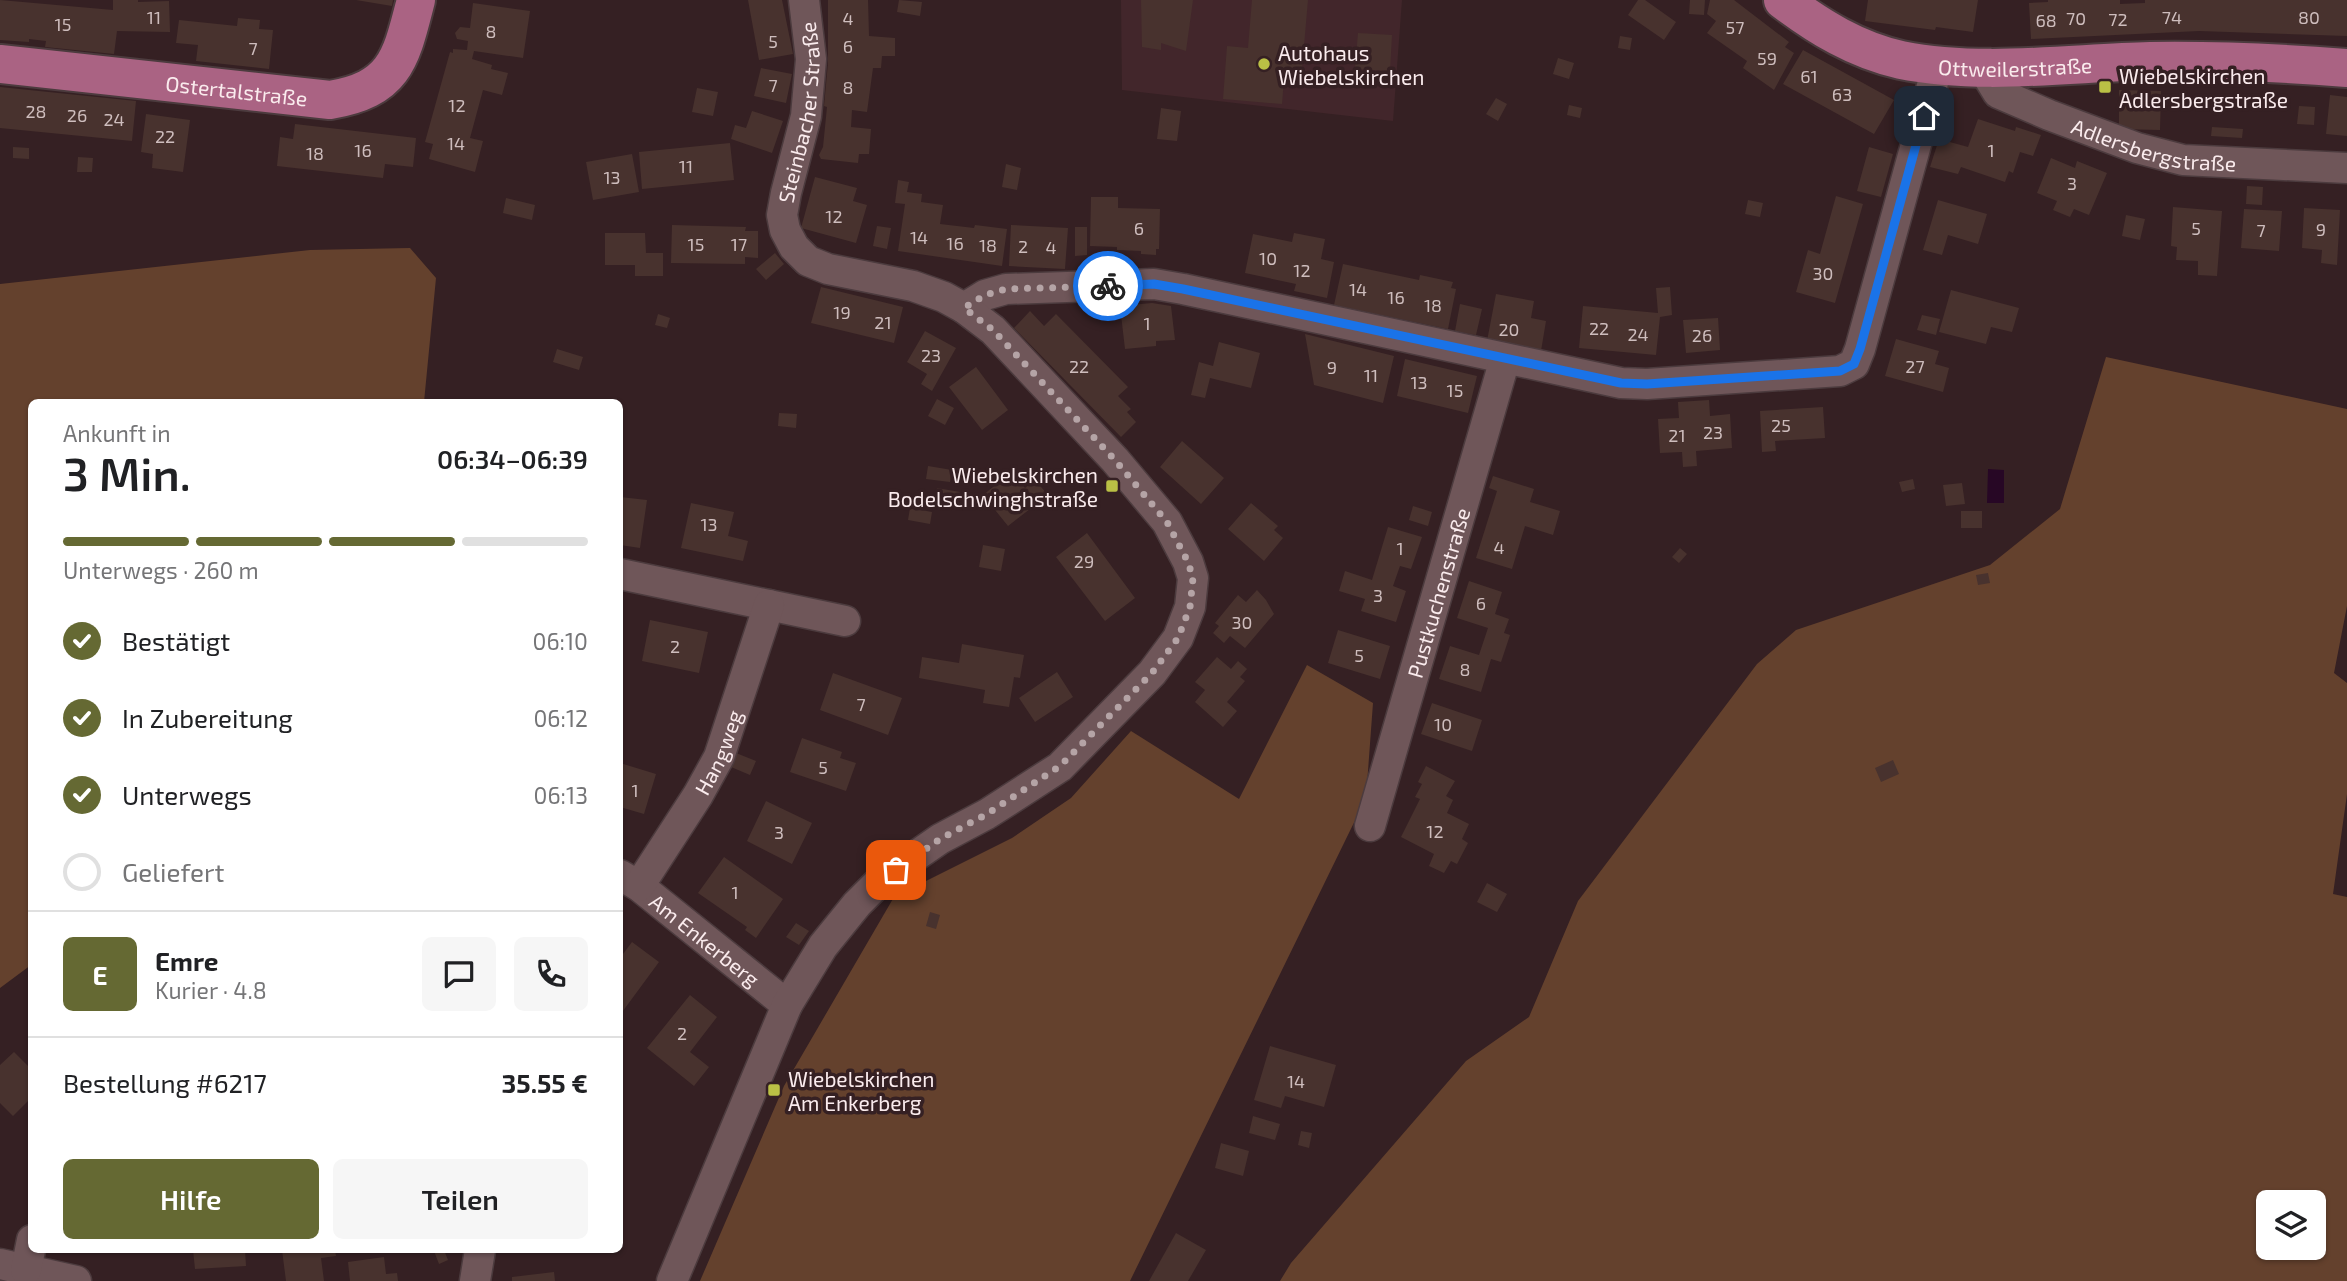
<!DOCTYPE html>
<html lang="de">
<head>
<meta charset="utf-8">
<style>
	body { margin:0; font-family:"Exo 2",sans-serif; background:#f6f6f6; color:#202124; height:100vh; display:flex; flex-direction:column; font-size:26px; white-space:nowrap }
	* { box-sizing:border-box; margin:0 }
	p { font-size:23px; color:#757577 }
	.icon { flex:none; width:38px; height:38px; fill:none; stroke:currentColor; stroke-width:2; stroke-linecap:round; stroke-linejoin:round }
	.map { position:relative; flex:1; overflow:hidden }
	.side { position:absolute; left:28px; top:399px; width:595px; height:854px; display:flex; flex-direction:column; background:#fff; border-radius:10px; box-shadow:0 2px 5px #0004 }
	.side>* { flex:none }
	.controls { position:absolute; left:2256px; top:1190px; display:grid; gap:14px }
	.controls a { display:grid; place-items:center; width:70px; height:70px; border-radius:10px; background:#fff; box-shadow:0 2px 5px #0004; font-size:35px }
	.pin { position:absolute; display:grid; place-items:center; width:60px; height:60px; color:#fff; margin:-30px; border-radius:14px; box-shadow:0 4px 10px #0006 }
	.courier { position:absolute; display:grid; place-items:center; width:70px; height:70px; margin:-35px; border:5px solid #1a73e8; border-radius:50%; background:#fff; color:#222; box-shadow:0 2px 9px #0007 }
	.summary em { font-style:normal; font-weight:600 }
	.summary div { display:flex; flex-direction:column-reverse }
	.summary { display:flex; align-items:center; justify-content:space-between; height:119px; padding:0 35px }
	h1 { font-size:46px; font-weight:600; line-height:52px }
	.bar { display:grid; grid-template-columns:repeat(4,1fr); gap:10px 7px; align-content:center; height:84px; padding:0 35px }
	.bar i { height:9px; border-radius:5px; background:#e0e0e0 }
	.bar .on { background:#656933 }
	.bar p { grid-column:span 4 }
	.line { display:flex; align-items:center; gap:18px; padding:0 35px; border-top:2px solid #e0e0e0 }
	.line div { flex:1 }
	.round { display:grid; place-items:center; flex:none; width:74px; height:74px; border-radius:10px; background:#f6f6f6 }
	ol { padding:0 35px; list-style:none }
	li { display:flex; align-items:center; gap:21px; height:77px }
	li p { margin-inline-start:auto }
	li .icon { padding:7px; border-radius:50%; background:#656933; color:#fff; stroke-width:4 }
	li:last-child { color:#757577 }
	li i { width:38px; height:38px; border:4px solid #e0e0e0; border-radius:50% }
	.action { display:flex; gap:14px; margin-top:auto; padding:14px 35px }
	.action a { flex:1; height:80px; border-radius:10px; background:#656933; color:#fff; font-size:28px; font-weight:600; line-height:80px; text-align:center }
	.action a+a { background:#f6f6f6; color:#202124 }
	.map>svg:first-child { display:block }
	.built { fill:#42262b }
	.green { fill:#64412d; fill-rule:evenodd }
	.water { fill:#270725 }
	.building { fill:#48322e }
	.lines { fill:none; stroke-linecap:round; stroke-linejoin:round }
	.minor-casing { stroke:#4c3b3e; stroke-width:33 }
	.major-casing { stroke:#4c3b3e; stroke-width:42 }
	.minor { stroke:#6f5659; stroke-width:30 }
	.major { stroke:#aa6383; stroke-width:38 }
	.done { stroke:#b5a4a6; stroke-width:7; stroke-dasharray:0 12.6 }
	.route { stroke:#1a73e8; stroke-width:9 }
	.poi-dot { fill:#bac045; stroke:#352023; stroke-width:2.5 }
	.labels { text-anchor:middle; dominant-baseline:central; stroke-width:7; stroke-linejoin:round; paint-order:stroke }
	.number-label { font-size:18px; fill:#cebdbd }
	.poi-label { font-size:21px; fill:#faebed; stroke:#352023; text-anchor:start }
	.street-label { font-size:21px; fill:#faebed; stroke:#352023 }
</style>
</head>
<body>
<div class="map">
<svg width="2347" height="1281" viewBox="0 0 2347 1281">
	<rect width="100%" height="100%" fill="#352023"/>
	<!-- built -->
	<path class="built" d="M1121,0H1402L1393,121L1122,90Z"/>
	<!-- green -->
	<path class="green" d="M410,248L436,278L424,402H32L31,965L0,988V284L310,250Z
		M2106,357L2347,409V606L2334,673L2347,683V794L2333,894L2347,897V1281H1280L1291,1263L1466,1061L1529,1017L1578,901L1757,664L1796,630L1990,565L2060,509ZM2268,1202H2314V1248H2268Z
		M1307,665L1373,703L1366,798L1130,1281H700L784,1086L894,897L1012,838L1071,798L1131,731L1239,799Z"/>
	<!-- water -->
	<path class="water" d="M1988,469L2004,470V503H1987Z"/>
	<!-- building -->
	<path class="building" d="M0,0L113,10V0H138V2L169,1L170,32L117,31L114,54L45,47L46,41L29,39V42L0,40Z
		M356,0H393L392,6Z
		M748,0H782L793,54L759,60Z
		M828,0H868L869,36L895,38V56H882L881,68H873L867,112L852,110L851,127L871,129L869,154H859L858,163L821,159L819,155L823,147L827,107L824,106L828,63Z
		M899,0L922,2L920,16L897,12Z
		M1141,0H1193L1186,51L1161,43V50L1142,47Z
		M1252,0H1308L1301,80L1284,79L1282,104L1223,99L1227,46L1248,48Z
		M1638,0H1645L1676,22L1664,40L1628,15Z
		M1690,0H1705L1704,15L1689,14Z
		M1710,0H1734L1789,42L1785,47L1794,53L1774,90L1743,68L1747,61L1707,33L1716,21L1707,14Z
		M1868,0H1978L1973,32L1936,27L1935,30L1865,21Z
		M2048,0H2120V4L2145,3V0H2347V36L2199,31L2031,39L2029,3L2048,2Z
		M473,3L530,11L523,58L474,51L472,59L492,65L491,69L508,73L502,95L483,90L470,138L483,141L475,172L429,159L433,144L425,142L450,52L453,53V49L467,50L468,41L457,39L455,33L460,27L470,28Z
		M238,18L260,20L259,29L273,30L269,69L196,61L198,45L176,43L179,20L237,26Z
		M1358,33L1392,35L1390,71L1355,69Z
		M1620,36L1632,38L1630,50L1618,48Z
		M1803,50L1894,100L1874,134L1783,84Z
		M1558,58L1574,63L1569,79L1553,74Z
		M761,68L792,74L786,103L754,96Z
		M0,87L136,101L132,141L0,128Z
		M697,88L718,92L713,116L692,112Z
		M2119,90L2161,91L2160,130L2119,129Z
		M2330,95L2347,97V136L2326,134Z
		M1496,98L1507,104L1498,121L1486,114Z
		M1569,105L1582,108L1580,118L1567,115Z
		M2299,106L2315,107L2314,125L2297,124Z
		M1161,108L1181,111L1177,141L1157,139Z
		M752,111L783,121L772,153L731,139L735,125L746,128Z
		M146,114L190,120L183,172L152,168L153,154L141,152Z
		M1978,119L2015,131L2016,127L2041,135L2033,156L2020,152L2013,173L2009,171L2005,182L1961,167L1958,174L1930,167L1939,139L1968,147Z
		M295,124L416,138L413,167L385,164L383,178L277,166L280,137L293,139Z
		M2212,127L2243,129L2242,138L2211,136Z
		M730,143L734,180L642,189L639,152Z
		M13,147L29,148V159L13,158Z
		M1869,147L1893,154L1881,197L1857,191Z
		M632,154L639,192L593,200L586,162Z
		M78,157L93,158L92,172H77Z
		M2051,158L2075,168L2077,161L2107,173L2089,215L2074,209L2070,217L2053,210L2057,201L2037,193Z
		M1006,164L1021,168L1017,190L1002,187Z
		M815,177L857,188L853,201L867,205L856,243L801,228Z
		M898,180L909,182L907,192L922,194L921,202L943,205L940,224L974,228L975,225L1007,229L1002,266L898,251L905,204L895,203Z
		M2247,186L2263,187L2262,205L2246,204Z
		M1836,196L1863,204L1835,303L1796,292L1808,250L1820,254Z
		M1091,197H1118V208L1160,209L1159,249H1156V255L1141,254V251L1117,250V247L1090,246Z
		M506,198L535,205L532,220L503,213Z
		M1748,200L1763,203L1760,217L1745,214Z
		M1938,200L1987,214L1978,244L1948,235L1942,255L1923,250Z
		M2173,207L2222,211L2217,276L2198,275V261L2176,260L2177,247L2171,246Z
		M2304,208L2340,210L2337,265L2321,263L2322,250L2302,248Z
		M2244,209L2282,211L2279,251L2241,248Z
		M2126,215L2145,219L2140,240L2122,236Z
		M672,225L746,227L745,231H758V258L745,257V264L671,263Z
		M1011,225L1068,228L1065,269L1009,266Z
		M877,226L891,228L887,249L873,246Z
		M1075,227H1087V255L1075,256Z
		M605,233H645L646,253H663V276H635V265H605Z
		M1294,233L1325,239L1321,259L1334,262L1327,298L1294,291L1296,284L1245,273L1253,234L1292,242Z
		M775,253L784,264L766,280L756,269Z
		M1343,264L1419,280L1420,275L1453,282L1451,288L1456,289L1448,329L1334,305Z
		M821,287L903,307L894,343L811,323Z
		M1670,287L1672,315L1660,317L1656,355L1579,348L1583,306L1658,313L1656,288Z
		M1951,290L2019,308L2012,332L1991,327L1986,344L1939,332Z
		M1496,294L1534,301L1531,318L1546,321L1541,351L1487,341Z
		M1152,303L1171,306L1175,340L1156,341V346L1125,349L1120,306Z
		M1460,304L1482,309L1476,335L1455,331Z
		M1030,311L1044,326L1056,314L1128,387L1118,396L1131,409L1127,412L1136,422L1121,437L1014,328Z
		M658,314L670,318L667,328L655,325Z
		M1922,315L1940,319L1936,335L1917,330Z
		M1718,318L1720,350L1686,353L1683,320Z
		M925,331L956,348L932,391L921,384L927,374L907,362Z
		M1305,334L1394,356L1383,403L1314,385Z
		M1896,339L1939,351L1935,364L1949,368L1943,392L1885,376Z
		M1219,342L1260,353L1251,388L1210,378L1205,398L1191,395L1199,362L1213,366Z
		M557,349L583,357L579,370L553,362Z
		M1405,359L1477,376L1468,413L1397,396Z
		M976,367L1008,410L982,430L949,387Z
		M937,399L954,408L945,425L928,416Z
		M1709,400L1710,416L1730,414L1732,448L1696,451L1697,466L1683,467L1682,452L1660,453L1658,419L1679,418L1678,402Z
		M1823,407L1825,438L1775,441L1776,451L1762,452L1760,411Z
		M779,413L797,414L796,428L778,426Z
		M1182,441L1224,478L1201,504L1160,467Z
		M928,466L952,470L950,482L926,479Z
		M1012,472L1025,488L1035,480L1048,495L1008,526L983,495Z
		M1493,476L1534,489L1530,502L1560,511L1553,535L1525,526L1512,569L1476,558L1497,491L1489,488Z
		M1913,479L1915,489L1902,492L1899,482Z
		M1962,483L1965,504L1946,506L1943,485Z
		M937,488L960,492L958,504L935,500Z
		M620,497L647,500L640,548L620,545Z
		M691,503L734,512L728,536L748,541L743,561L681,548Z
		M1251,503L1278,526L1274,530L1283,538L1264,561L1228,529Z
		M1413,506L1432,512L1428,526L1409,520Z
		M910,508L932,512L930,524L908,520Z
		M1961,511H1982V528H1961Z
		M1388,527L1422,537L1411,569L1400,566L1393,586L1406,591L1396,622L1361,611L1365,599L1339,591L1345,571L1372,580Z
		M1087,533L1135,598L1105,621L1056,557Z
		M983,545L1005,549L1001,571L979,567Z
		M1680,548L1687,554L1679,563L1672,557Z
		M1988,573L1990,583L1978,585L1976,575Z
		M1469,581L1502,592L1495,614L1509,619L1504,633L1510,635L1501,662L1491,659L1481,692L1439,679L1450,646L1479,655L1488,628L1457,618Z
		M1257,590L1266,600L1274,614L1245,648L1230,636L1224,643L1213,633L1219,626L1215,623L1238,595L1246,602Z
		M650,620L708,632L699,673L642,661Z
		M1338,630L1390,646L1380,679L1328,663Z
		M962,644L1024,655L1020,678L1014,677L1009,707L983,703L985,690L919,678L922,657L959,663Z
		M1217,657L1231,669L1238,661L1247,669L1240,677L1245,681L1227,702L1237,711L1223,727L1195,702L1205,690L1195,682Z
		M1057,672L1073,697L1035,722L1019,698Z
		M833,673L902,698L888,735L820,710Z
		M1432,703L1482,720L1472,751L1421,734Z
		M802,738L842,752L840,758L856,763L846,791L790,772Z
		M736,753L756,761L750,775L731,767Z
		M1893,760L1899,774L1881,782L1875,768Z
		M620,763L656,774L644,814L620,807Z
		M1426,766L1455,781L1446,796L1453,800L1447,813L1469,824L1462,839L1468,843L1457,864L1451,861L1444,873L1429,866L1434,854L1401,837L1420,799L1415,797L1422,784L1418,782Z
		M766,801L812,823L792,864L747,841Z
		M724,857L783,899L756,938L745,930L747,927L698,893Z
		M1487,883L1507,894L1497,912L1477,902Z
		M930,912L940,915L936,929L926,926Z
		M796,923L809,931L799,945L786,937Z
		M632,942L659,962L620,1015V958Z
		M690,995L717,1017L690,1052L709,1067L694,1086L647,1048Z
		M1270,1046L1336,1065L1324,1107L1285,1096L1281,1108L1254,1100Z
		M14,1052L32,1070V1097L13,1116L0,1103V1065Z
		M1253,1116L1280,1124L1275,1140L1249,1133Z
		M1301,1131L1312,1133L1309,1148L1298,1145Z
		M1221,1143L1249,1151L1243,1176L1215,1168Z
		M1176,1233L1206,1250L1188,1281H1149Z
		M193,1250H245L246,1266L195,1269Z
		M282,1250H335L336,1256L321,1258L324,1281H286Z
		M444,1250L448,1260L439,1264L434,1251Z
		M384,1257L386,1274L397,1273L398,1281H350L348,1262Z
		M554,1272L555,1281H512V1277Z"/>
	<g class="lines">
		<defs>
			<g id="minor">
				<path id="s1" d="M1989,67L1990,80L1998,93L2049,115L2137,148L2183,160L2347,168"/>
				<path d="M964,308L985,295L1006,289L1154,284L1183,289L1621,383L1647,384L1840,371L1854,364L1860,349L1938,64"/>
				<path d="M620,574L845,621"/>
				<path id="s2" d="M1370,826L1505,359"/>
				<path id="s3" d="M620,875L639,886L787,1005"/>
				<path id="s4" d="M639,886L698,795L719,757L769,605"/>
				<path d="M0,1264L76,1281"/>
				<path d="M26,1270L32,1240"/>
				<path d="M475,1281L480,1250"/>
				<path id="s5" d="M672,1281L787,1005L823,946L857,904L881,880L940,839L987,814L1060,767L1152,673L1178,638L1190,607L1193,578L1188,562L1167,522L1115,460L993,330L964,308L944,297L913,286L828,269L808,261L794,247L785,230L782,215L786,193L806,116L811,59L804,0"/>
			</g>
			<g id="major">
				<path id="s6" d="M1783,0C1819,27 1856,50 1901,60C1980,76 2070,63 2150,61C2216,60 2282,63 2347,68"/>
				<path id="s7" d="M0,64L330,100C396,89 401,58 416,0"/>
			</g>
		</defs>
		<!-- minor casing -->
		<use href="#minor" class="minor-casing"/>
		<!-- major casing -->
		<use href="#major" class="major-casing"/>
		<!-- minor -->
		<use href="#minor" class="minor"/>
		<!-- major -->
		<use href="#major" class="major"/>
	</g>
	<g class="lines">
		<!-- done -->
		<path class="done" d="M896,870L940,839L987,814L1060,766L1152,673L1178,638L1190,607L1193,578L1188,562L1167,522L1115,460L993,330L964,308L985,295L1006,289L1108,286"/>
		<!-- route -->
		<path class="route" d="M1108,286L1154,284L1183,289L1621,383L1647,384L1840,371L1854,364L1860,349L1924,116"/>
	</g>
	<!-- markers -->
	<g class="poi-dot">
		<circle cx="1264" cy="64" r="7"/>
		<rect x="2098" y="80" width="14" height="14" rx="3.5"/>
		<rect x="1105" y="479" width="14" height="14" rx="3.5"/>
		<rect x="767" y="1083" width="14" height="14" rx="3.5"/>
	</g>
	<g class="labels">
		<!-- number labels -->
		<g class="number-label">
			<text x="154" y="17">11</text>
			<text x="2172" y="17">74</text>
			<text x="2309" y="17">80</text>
			<text x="848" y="18">4</text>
			<text x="2076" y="18">70</text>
			<text x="2118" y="19">72</text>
			<text x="2046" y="20">68</text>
			<text x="63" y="24">15</text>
			<text x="1735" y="27">57</text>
			<text x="491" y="31">8</text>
			<text x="773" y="41">5</text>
			<text x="848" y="46">6</text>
			<text x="253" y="48">7</text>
			<text x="1767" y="58">59</text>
			<text x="1809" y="76">61</text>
			<text x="773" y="85">7</text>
			<text x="848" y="87">8</text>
			<text x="1842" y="94">63</text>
			<text x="457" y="105">12</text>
			<text x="36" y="111">28</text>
			<text x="77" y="115">26</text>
			<text x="114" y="119">24</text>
			<text x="165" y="136">22</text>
			<text x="456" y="143">14</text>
			<text x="363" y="150">16</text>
			<text x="1991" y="150">1</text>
			<text x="315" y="153">18</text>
			<text x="686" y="166">11</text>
			<text x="612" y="177">13</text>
			<text x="2072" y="183">3</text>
			<text x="834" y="216">12</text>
			<text x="1139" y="228">6</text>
			<text x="2196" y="228">5</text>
			<text x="2321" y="229">9</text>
			<text x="2261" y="230">7</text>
			<text x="919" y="237">14</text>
			<text x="955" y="243">16</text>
			<text x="696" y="244">15</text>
			<text x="739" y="244">17</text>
			<text x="988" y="245">18</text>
			<text x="1023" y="246">2</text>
			<text x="1051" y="247">4</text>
			<text x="1268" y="258">10</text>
			<text x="1302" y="270">12</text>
			<text x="1823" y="273">30</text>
			<text x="1358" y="289">14</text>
			<text x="1396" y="297">16</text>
			<text x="1433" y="305">18</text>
			<text x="842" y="312">19</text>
			<text x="883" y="322">21</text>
			<text x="1147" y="323">1</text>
			<text x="1599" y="328">22</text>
			<text x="1509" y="329">20</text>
			<text x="1638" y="334">24</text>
			<text x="1702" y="335">26</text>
			<text x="931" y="355">23</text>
			<text x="1079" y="366">22</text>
			<text x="1915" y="366">27</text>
			<text x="1332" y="367">9</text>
			<text x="1371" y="375">11</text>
			<text x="1419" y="382">13</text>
			<text x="1455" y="390">15</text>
			<text x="1781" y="425">25</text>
			<text x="1713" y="432">23</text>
			<text x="1677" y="435">21</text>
			<text x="709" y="524">13</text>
			<text x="1499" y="547">4</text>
			<text x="1400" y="548">1</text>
			<text x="1084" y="561">29</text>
			<text x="1378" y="595">3</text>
			<text x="1481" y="603">6</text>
			<text x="1242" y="622">30</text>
			<text x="675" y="646">2</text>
			<text x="1359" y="655">5</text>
			<text x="1465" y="669">8</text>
			<text x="861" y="704">7</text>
			<text x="1443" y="724">10</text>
			<text x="823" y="767">5</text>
			<text x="635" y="790">1</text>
			<text x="1435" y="831">12</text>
			<text x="779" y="832">3</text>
			<text x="735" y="892">1</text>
			<text x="682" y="1033">2</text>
			<text x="1296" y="1081">14</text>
		</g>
		<!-- poi labels -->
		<g class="poi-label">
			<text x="1278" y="52">Autohaus<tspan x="1278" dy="24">Wiebelskirchen</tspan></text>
			<text x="2119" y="75">Wiebelskirchen<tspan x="2119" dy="24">Adlersbergstraße</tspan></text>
			<text x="1098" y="474" text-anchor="end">Wiebelskirchen<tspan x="1098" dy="24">Bodelschwinghstraße</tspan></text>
			<text x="788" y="1078">Wiebelskirchen<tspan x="788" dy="24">Am Enkerberg</tspan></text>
		</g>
		<!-- street labels -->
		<g class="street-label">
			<text stroke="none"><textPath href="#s6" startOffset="248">Ottweilerstraße</textPath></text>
			<text stroke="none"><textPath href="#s7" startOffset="238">Ostertalstraße</textPath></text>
			<text stroke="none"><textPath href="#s5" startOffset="1586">Steinbacher Straße</textPath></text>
			<text stroke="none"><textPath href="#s1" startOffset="194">Adlersbergstraße</textPath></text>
			<text stroke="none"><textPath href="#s2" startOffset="243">Pustkuchenstraße</textPath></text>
			<text stroke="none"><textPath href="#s4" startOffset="156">Hangweg</textPath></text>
			<text stroke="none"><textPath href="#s3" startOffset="107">Am Enkerberg</textPath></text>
		</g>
	</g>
</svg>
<div class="controls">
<a><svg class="icon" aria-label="layers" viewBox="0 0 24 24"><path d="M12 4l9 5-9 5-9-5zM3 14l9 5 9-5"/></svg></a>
</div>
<div class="pin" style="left:896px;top:870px;background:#ea580c"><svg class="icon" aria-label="bag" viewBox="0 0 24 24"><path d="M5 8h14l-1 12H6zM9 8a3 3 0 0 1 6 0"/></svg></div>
<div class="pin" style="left:1924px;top:116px;background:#1f2937"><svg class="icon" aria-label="home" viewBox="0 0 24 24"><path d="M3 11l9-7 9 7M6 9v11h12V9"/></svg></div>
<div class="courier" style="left:1108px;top:286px"><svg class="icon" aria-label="bike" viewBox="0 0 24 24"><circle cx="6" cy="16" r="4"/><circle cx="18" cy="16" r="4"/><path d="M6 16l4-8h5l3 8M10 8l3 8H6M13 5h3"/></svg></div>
<section class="side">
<div class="summary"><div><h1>3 Min.</h1><p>Ankunft in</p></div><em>06:34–06:39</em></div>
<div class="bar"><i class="on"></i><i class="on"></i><i class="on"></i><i></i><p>Unterwegs · 260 m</p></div>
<ol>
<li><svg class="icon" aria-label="check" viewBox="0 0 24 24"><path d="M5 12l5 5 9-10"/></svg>Bestätigt<p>06:10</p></li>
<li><svg class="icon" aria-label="check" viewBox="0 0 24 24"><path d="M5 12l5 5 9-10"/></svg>In Zubereitung<p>06:12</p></li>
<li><svg class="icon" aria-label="check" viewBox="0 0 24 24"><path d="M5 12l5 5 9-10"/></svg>Unterwegs<p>06:13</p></li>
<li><i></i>Geliefert</li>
</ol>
<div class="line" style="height:126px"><b class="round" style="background:#656933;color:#fff">E</b><div><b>Emre</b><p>Kurier · 4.8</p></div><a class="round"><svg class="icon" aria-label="chat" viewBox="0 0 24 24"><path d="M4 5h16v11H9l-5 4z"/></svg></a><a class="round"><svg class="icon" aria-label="phone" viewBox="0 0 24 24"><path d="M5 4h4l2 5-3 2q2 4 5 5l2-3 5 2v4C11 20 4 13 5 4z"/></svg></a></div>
<div class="line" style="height:91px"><div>Bestellung #6217</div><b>35.55 €</b></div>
<div class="action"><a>Hilfe</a><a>Teilen</a></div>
</section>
</div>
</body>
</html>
